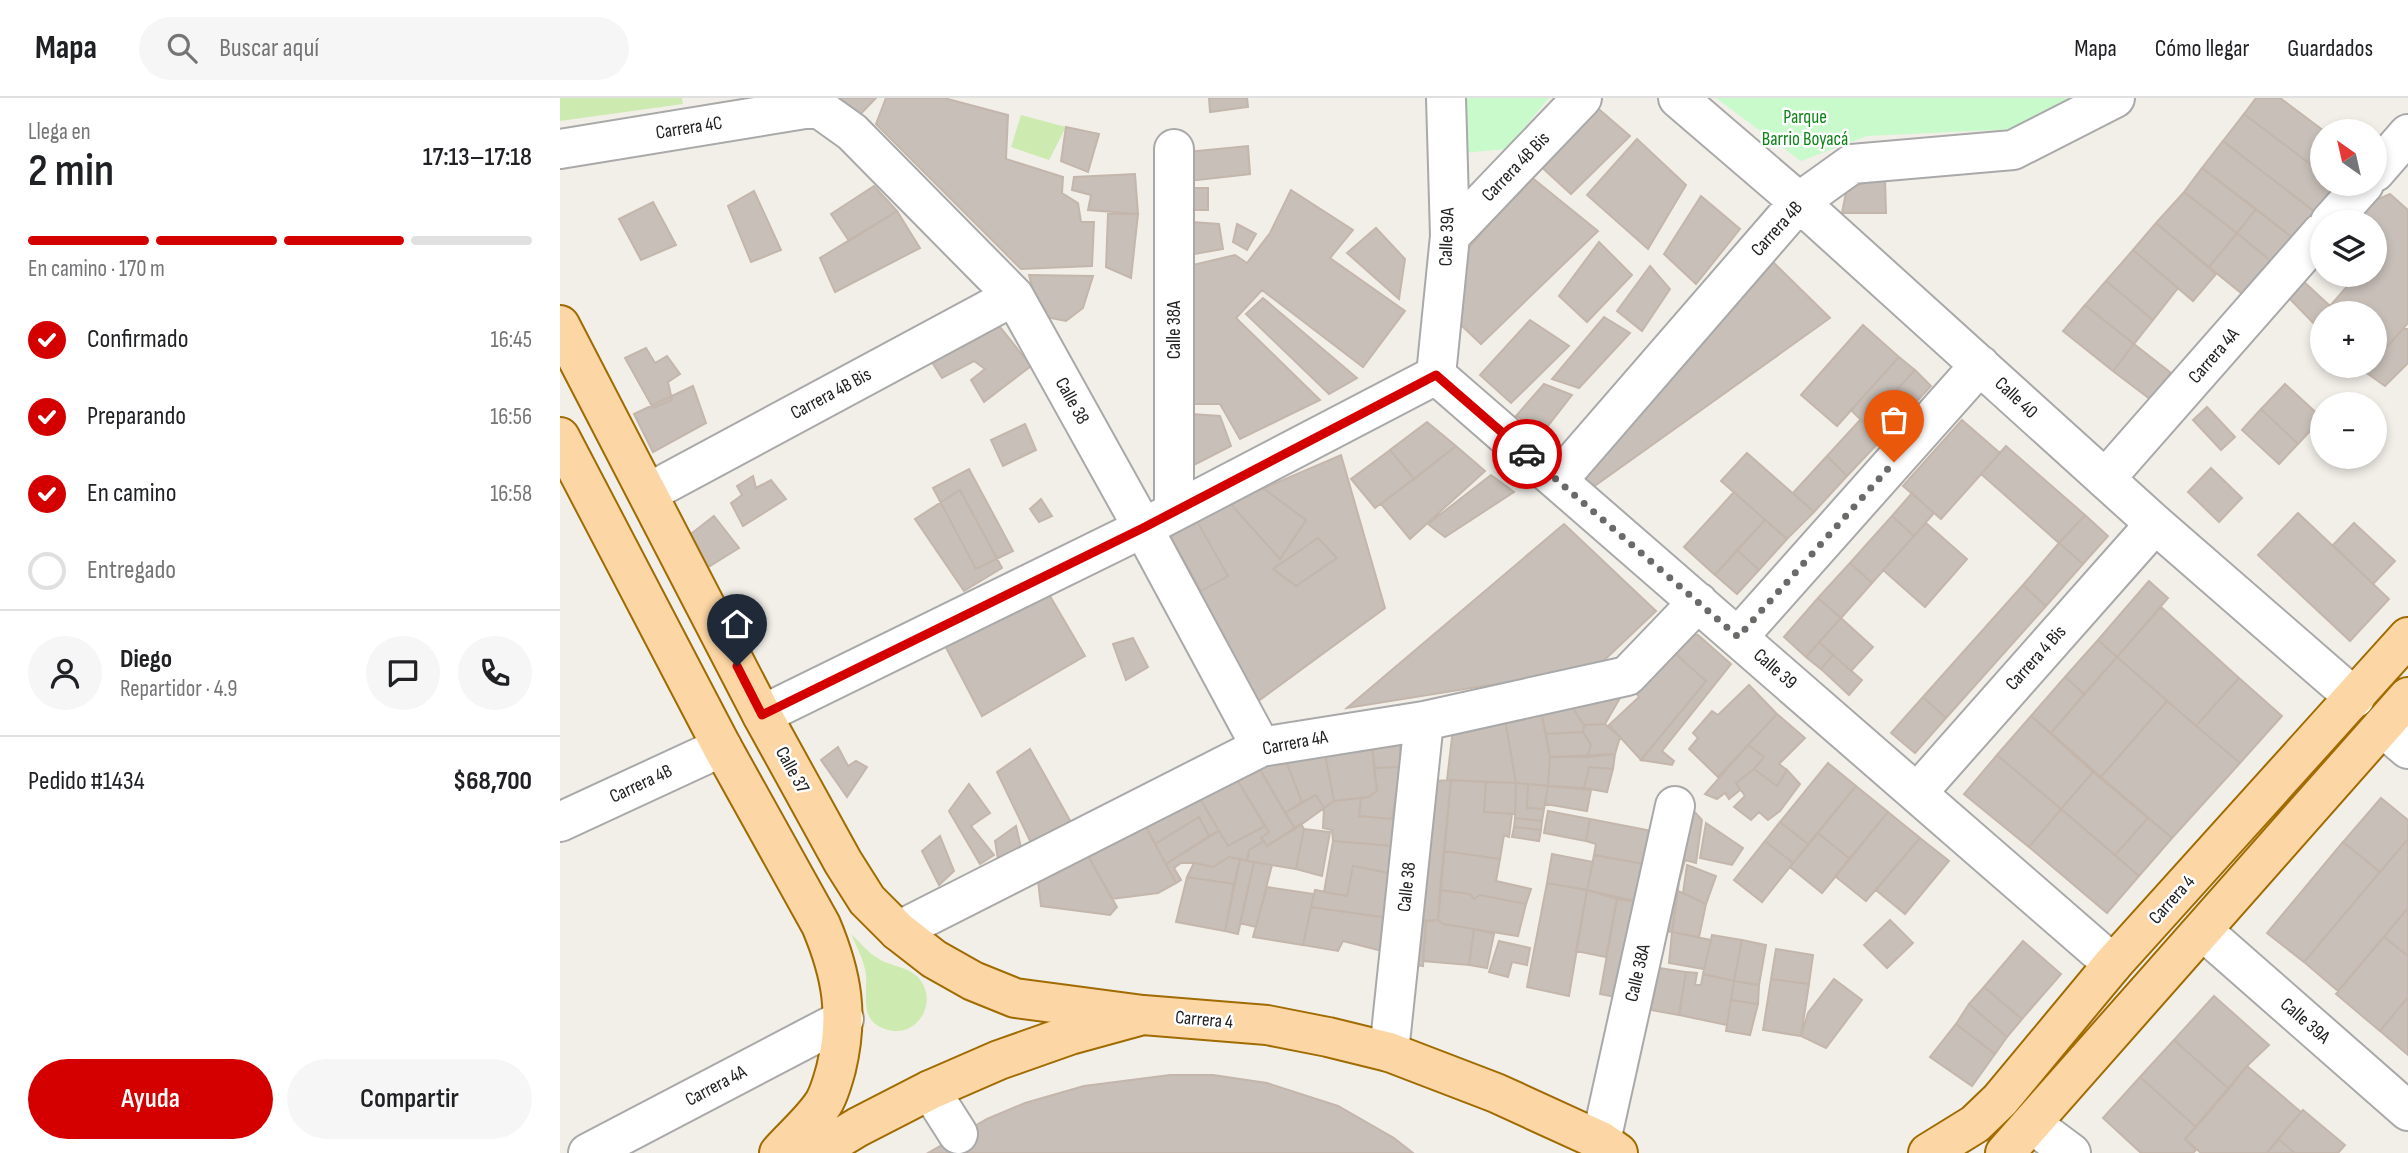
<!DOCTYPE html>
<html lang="es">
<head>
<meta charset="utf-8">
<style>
	body { margin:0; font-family:"Sofia Sans Condensed",sans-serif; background:#f6f6f6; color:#202124; height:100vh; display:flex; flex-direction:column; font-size:26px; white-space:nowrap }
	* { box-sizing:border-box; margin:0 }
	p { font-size:23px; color:#757577 }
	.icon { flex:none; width:38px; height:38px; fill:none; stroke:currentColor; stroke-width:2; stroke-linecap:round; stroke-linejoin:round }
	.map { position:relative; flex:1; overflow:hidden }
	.details { display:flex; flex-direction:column; background:#fff; width:560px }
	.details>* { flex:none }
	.needle { width:46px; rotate:326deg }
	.tools { position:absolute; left:1750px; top:21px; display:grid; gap:14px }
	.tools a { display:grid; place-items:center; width:77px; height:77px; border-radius:50%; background:#fff; box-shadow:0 4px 10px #0003; font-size:35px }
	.pin { position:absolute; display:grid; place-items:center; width:60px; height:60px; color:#fff; margin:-72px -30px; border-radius:50% 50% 50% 0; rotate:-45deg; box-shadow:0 0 7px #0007 }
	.pin .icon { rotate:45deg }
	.courier { position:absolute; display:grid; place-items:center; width:70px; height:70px; margin:-35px; border:5px solid #d40000; border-radius:50%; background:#fff; color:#222; box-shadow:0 2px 9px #0007 }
	.summary em { font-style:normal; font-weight:600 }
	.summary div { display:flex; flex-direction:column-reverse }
	.summary { display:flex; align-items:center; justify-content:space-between; height:119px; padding:0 28px }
	h1 { font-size:46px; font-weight:600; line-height:52px }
	.bar { display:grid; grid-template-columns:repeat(4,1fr); gap:10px 7px; align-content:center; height:84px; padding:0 28px }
	.bar i { height:9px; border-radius:5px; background:#e0e0e0 }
	.bar .on { background:#d40000 }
	.bar p { grid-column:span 4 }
	.line { display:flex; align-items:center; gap:18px; padding:0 28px; border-top:2px solid #e0e0e0 }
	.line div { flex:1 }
	.round { display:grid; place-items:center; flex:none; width:74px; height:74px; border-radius:37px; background:#f6f6f6 }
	ol { padding:0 28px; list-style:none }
	li { display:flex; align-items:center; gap:21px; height:77px }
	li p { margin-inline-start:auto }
	li .icon { padding:7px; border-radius:50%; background:#d40000; color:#fff; stroke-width:4 }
	li:last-child { color:#757577 }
	li i { width:38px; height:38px; border:4px solid #e0e0e0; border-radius:50% }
	.action { display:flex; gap:14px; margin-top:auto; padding:14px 28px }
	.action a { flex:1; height:80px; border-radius:42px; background:#d40000; color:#fff; font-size:28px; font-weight:600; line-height:80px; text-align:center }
	.action a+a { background:#f6f6f6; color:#202124 }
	header { display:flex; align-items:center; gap:42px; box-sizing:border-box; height:98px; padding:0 35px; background:#fff; border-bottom:2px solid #e0e0e0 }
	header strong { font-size:33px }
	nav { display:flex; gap:38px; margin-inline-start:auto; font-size:24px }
	.search { width:490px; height:63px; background:#f6f6f6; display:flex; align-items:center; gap:18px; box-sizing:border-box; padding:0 24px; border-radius:38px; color:#757577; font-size:26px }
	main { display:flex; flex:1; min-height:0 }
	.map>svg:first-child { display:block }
	.grass { fill:#cdebb0 }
	.park { fill:#c8facc }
	.building { fill:#c7bfb8; stroke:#c4b6ab; stroke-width:2 }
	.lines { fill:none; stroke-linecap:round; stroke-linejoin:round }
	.minor-casing { stroke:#a9a9a9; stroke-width:42 }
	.major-casing { stroke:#a06b00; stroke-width:42 }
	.minor { stroke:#fff; stroke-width:38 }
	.major { stroke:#fcd6a4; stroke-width:38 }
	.done { stroke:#6b6a68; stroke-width:7; stroke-dasharray:0 12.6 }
	.route { stroke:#d40000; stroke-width:9 }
	.labels { text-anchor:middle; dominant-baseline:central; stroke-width:5; stroke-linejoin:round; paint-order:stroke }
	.park-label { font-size:19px; fill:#0c8416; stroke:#fff }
	.street-label { font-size:19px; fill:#222; stroke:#fff }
</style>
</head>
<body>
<header>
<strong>Mapa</strong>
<div class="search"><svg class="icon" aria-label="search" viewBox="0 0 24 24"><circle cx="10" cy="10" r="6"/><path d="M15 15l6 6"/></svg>Buscar aquí</div>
<nav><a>Mapa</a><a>Cómo llegar</a><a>Guardados</a></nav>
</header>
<main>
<section class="details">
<div class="summary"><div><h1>2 min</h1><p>Llega en</p></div><em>17:13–17:18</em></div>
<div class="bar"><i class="on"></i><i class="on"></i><i class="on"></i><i></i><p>En camino · 170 m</p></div>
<ol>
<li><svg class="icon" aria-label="check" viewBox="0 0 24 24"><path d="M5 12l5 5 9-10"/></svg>Confirmado<p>16:45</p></li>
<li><svg class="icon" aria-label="check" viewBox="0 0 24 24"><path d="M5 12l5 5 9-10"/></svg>Preparando<p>16:56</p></li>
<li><svg class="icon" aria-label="check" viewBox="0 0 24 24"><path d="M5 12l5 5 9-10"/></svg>En camino<p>16:58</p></li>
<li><i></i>Entregado</li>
</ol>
<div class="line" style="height:126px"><a class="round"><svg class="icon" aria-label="person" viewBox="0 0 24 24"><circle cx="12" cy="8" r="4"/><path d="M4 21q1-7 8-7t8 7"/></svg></a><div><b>Diego</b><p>Repartidor · 4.9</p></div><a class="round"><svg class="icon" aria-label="chat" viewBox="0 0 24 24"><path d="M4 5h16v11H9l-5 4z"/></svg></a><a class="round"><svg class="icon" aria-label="phone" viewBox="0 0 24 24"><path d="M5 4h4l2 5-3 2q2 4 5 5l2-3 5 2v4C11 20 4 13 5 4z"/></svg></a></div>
<div class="line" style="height:91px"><div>Pedido #1434</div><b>$68,700</b></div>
<div class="action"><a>Ayuda</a><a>Compartir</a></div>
</section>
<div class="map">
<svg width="1848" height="1055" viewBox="0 0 1848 1055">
	<rect width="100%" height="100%" fill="#f2efe9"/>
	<!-- grass -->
	<path class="grass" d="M0,0H122L123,6L0,23Z
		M461,17L506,29L489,62L451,49Z
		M291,836C300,844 308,855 319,861C332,869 352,869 361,883C378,907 355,942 325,931C296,921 310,893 305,871C302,859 296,847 291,836Z"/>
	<!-- park -->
	<path class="park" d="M902,0H989L946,51L903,55Z
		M1156,0H1517L1455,31L1307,38L1241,63Z"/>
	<!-- building -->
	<path class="building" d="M275,0H316L289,28Z
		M326,0H384L448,17L446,61L503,79L502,95L518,105L521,124H534L532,168L461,171L316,26Z
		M649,0H687L688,9L650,14Z
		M1696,0H1720L1764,33L1762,75L1684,16Z
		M1034,7L1070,38L1011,96L977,65Z
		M1684,16L1762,75V86H1776L1755,114L1663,43Z
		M506,29L539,36L528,74L501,63Z
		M1077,41L1126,87L1088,151L1027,97Z
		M1663,43L1755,114L1733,140L1642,70Z
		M688,48L690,76L620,84L617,55Z
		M1642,70L1696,111L1677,135L1624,94Z
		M575,76L578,116L528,112L531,97L512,92L514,79Z
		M970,78L1038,133L921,246L899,225L908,151Z
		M1325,81L1326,115H1282L1287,89Z
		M314,88L337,113L289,143L271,116Z
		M615,90H648V112H620Z
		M731,92L793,132L770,160L845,213L803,269L702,192L676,220L760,302L680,341L660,306H628L616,171L675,157L687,165L710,135Z
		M194,93L221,152L191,164L168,108Z
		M1624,94L1677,135L1649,169L1596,125Z
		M1830,96L1848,112V225L1815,262V215H1762V234L1728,199L1743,183L1770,208L1797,177H1815V124H1802L1804,122L1797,117L1809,105Z
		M1141,98L1180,131L1136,186L1104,156Z
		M93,104L116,147L81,162L59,121Z
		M1696,111L1733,140L1713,165L1677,135Z
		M337,113L360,150L275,194L260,160Z
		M548,116H578L571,180L546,169Z
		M618,123L659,126L663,151L623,158Z
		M1596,125L1656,176L1633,203L1573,152Z
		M677,126L696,136L687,152L673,144Z
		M816,130L845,161L839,201L787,155Z
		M1677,135L1713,165L1686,199L1649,169Z
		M1039,144L1072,177L1027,224L999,198Z
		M1573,152L1618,190L1593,222L1546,183Z
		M1212,163L1270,220L1029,392L1020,371Z
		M1090,168L1110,191L1082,233L1057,213Z
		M469,177L533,178L523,210L506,223L480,218Z
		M1546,183L1593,222L1574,246L1525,207Z
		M703,200L797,280L769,296L686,216Z
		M1525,207L1574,246L1553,273L1503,233Z
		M1044,219L1070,235L1019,290L992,281Z
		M970,222L1009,248L951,305L920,277Z
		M437,225L471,268L424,304L411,282L425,271L414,263L382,280L368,258Z
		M1303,227L1339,259L1277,328L1241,297Z
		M1843,231H1848V265L1825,288L1804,273L1809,268H1815V262Z
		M1574,246L1611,275L1590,301L1553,273Z
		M86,250L95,265L107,258L120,276L108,284L112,302L93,310L65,260Z
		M1339,259L1355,272L1305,326L1291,312Z
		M1355,272L1371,288L1322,341L1305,326Z
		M984,286L1012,297L984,333L956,318Z
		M1725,286L1762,320L1738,346L1701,311Z
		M133,288L146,325L93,354L74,316Z
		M1647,309L1675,339L1661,352L1633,322Z
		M1701,311L1738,346L1719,366L1682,332Z
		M632,316L660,318L671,348L628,370Z
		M1301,321L1322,341L1287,378L1267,358Z
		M1402,322L1440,355L1381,421L1343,388Z
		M867,324L896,348L854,381L830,352Z
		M465,326L476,352L443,368L431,342Z
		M896,348L925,373L850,441L821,406Z
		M1446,348L1525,417L1499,445L1421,376Z
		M830,352L854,381L815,410L791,381Z
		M1187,355L1254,414L1227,441L1161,383Z
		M781,357L825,510L697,604L597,436Z
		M1267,358L1287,378L1254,414L1233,395Z
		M1651,370L1682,400L1659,424L1628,394Z
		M409,371L453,453L416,471L373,390Z
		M931,377L954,394L885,439L868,426Z
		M193,378L196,390L211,382L226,401L183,428L171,405L182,397L177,388Z
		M696,385L746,422L720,461L668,403Z
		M400,392L442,470L404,493L355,421Z
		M1174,394L1205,422L1155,477L1124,449Z
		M1352,395L1374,415L1354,438L1332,418Z
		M481,401L492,418L479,424L470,411Z
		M1738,415L1829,501L1790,543L1698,457Z
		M633,416L668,478L641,493L607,432Z
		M1525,417L1548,438L1523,466L1499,445Z
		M154,418L179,450L145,471L127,439Z
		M1332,418L1354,438L1312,485L1290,465Z
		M1205,422L1227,441L1199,472L1177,452Z
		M1366,425L1407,461L1365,509L1323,472Z
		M1794,425L1835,463L1813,486L1773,447Z
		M1004,426L1096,513L1036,570L787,610Z
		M758,440L777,460L736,488L713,471Z
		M1499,445L1523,466L1486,508L1463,487Z
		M1177,452L1199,472L1177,496L1155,477Z
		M1290,465L1312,485L1281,520L1258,500Z
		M1589,483L1608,500L1557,559L1538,542Z
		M1463,487L1486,508L1386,620L1363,599Z
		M487,493L525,558L422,618L382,542Z
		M1258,500L1281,520L1246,559L1224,539Z
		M1601,509L1679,580L1636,628L1557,559Z
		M1281,520L1313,549L1291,573L1259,544Z
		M1127,536L1138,537L1171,566L1102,653L1114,663L1112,667L1081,662L1146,583L1109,550Z
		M573,540L588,569L566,582L553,546Z
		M1538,542L1557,559L1524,596L1505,579Z
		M1259,544L1273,557L1261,571L1246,559Z
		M1109,550L1146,583L1081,662L1049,627L1079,599L1071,588Z
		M1273,557L1302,582L1289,597L1261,571Z
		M1557,559L1607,603L1541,679L1491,635Z
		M1505,579L1524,596L1491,635L1471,618Z
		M1679,580L1722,618L1680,665L1636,628Z
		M1189,587L1217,616L1158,679L1129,651L1138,640L1133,635L1152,613L1158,617Z
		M1048,598L1060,600L1045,626L1024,627L1012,609Z
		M1363,599L1386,620L1355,655L1331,635Z
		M1607,603L1680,665L1612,740L1541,679Z
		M1012,609L1024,627L1023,634L986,636L981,613Z
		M981,613L990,659L988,688L956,685L945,621Z
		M1217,616L1245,640L1219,666L1227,672L1217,688L1194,671L1204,659L1188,647Z
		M1471,618L1533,674L1501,711L1437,657Z
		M945,621L956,685L887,682L893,631Z
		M1045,626L1060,639L1055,656L1027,659L1031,647L1023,634L1024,627Z
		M1023,634L1031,647L1027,659H990L986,636Z
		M840,643V669L814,670L812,646Z
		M812,646L817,693L808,699L774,703L765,656Z
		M1188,647L1204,659L1194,671L1176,685L1180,692L1169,701L1165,695L1157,701L1145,696Z
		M278,649L288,668L296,663L307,669L287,699L261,662Z
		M470,651L512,726L474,751L437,674Z
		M765,656L774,703L764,710L756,697L742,704L726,663Z
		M1055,656L1053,671L1029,669L1024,690L988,688L990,659Z
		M1437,657L1501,711L1469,749L1404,696Z
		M726,663L742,704L725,715L698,668Z
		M1268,665L1296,688L1248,746L1220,724Z
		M698,668L735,731L707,748L701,740L709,734L676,680Z
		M840,669L832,721L799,718L801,700L808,699L817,693L814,670Z
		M840,669L846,749L773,743L772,732L763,730L764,710L774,703L801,700L799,718L832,721Z
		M1029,669L1053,671L1047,694L1024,690Z
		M1194,671L1217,688L1227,672L1240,686L1220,713L1208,722L1199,714L1191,722L1174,709L1185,698L1176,685Z
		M1533,674L1588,720L1555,757L1501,711Z
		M676,680L705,728L668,748L636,694Z
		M891,682L878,822L866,823L855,816L874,683Z
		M891,682L926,684L924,714L952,716L949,739L944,737L940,761L884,753Z
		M926,684L956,685L955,716L924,714Z
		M956,685L968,686L967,710L984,711L982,723L955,720Z
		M409,686L430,715L411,728L434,757L420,766L389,713Z
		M968,686L988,688L984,711L967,710Z
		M988,688L1031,692L1027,713L985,706Z
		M1296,688L1328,714L1290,761L1258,735Z
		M636,694L659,733L649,738L639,719L595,746L583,723Z
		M756,697L764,710L735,731L725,715Z
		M1122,700L1142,722L1136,765L1125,762L1119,784L1109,782Z
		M1821,700L1848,722V741L1820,774L1783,744Z
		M1501,711L1579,778L1547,815L1469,749Z
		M988,713L1030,721L1026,743L984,735Z
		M1328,714L1360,740L1306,803L1275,778Z
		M639,719L649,738L606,766L595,746Z
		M955,720L982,723L981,732L954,729Z
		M1588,720L1612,740L1579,778L1555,757Z
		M1030,721L1092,733L1084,766L1034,757L1036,746L1026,743Z
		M583,723L616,785L598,795L552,801L522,747Z
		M1220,724L1248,746L1233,765L1205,743Z
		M1146,725L1183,750L1172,767L1140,760Z
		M741,726L744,731L736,771L687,763L689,752L704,743L707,748Z
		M456,728L462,754L439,767L435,743Z
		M705,728L709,734L701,740L704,743L689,752L687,763L669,759L653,769L634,765H621L614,770L621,782L616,785L606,766L659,733L668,748Z
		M954,729L981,732L979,743L952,739Z
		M744,731L770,734L762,778L736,771Z
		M1258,735L1290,761L1262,795L1230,769Z
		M380,738L394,773L379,787L362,753Z
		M1360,740L1389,763L1345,816L1316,792Z
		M1848,741V810L1778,893L1744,864Z
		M773,743L846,749L839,777L793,768L787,798L764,794Z
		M1205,743L1233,765L1202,804L1174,782Z
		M1783,744L1820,774L1744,864L1707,835Z
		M522,747L557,809L550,817L481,808L476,766Z
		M884,753L940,761L936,783L971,791L966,806L920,797L914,801L910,796L880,792Z
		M992,756L1033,764L1027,792L987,785Z
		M1034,757L1084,766L1083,805L1027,792Z
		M669,759L680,761L674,786L627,779L634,765L653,769Z
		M680,761L694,764L678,836L665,833Z
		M694,764L712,767L696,829L680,825Z
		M1127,767L1156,778L1146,806L1123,795Z
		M793,768L839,777L836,821L751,809L755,792L787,798Z
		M627,779L674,786L665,833L616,824Z
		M1109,782L1119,784L1112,834L1102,833Z
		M987,785L1027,792L1009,898L967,889Z
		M707,789L754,796L743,847L693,839Z
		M880,792L910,796L914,801L920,797L966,806L958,838L883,826L878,822Z
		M1027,792L1057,801L1046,859L1016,853Z
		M1118,793L1146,806L1139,839L1112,834Z
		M1057,801L1083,805L1066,901L1040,896Z
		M751,809L836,821L830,855L783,843L778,853L743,847Z
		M1848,810V858L1824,839Z
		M855,816L866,823L863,868L850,866Z
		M878,822L883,826L914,831L909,867L863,863L866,823Z
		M1330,822L1353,845L1327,870L1304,847Z
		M914,831L934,836L927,870L909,867Z
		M1112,834L1151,842L1144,871L1109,865Z
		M1152,837L1182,842L1174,883L1143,876Z
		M1824,839L1848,858V899L1820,933L1776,896Z
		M1182,842L1206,847L1199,887L1174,883Z
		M939,843L970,850L967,867L952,864L948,879L929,874Z
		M1463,843L1501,876L1462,921L1424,889Z
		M1216,851L1253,857L1249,886L1211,881Z
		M1099,870L1126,874L1119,917L1091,912Z
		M1126,874L1137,875L1135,887H1141L1143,876L1174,883L1167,927L1119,917Z
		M1211,881L1249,886L1241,938L1203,932Z
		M1274,881L1302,902L1266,950L1241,938L1248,915Z
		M1174,883L1199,887L1198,906L1171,902Z
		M1424,889L1462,921L1447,939L1409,906Z
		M1654,898L1709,947L1687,968L1669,991L1614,942Z
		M1848,899V957L1820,933Z
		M1171,902L1198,906L1190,937L1166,933Z
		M1409,906L1447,939L1435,956L1396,926Z
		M1396,926L1435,956L1412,988L1370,959Z
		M1614,942L1669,991L1636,1029L1580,979Z
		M1687,968L1741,1014L1707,1055H1641L1625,1041Z
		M610,977H653L707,985L778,1008L834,1040L853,1055H368L427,1021L465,1005L524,988Z
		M1580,979L1636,1029L1625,1041L1636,1052L1633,1055H1581L1543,1020Z
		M1743,1012L1785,1047L1778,1055H1735L1718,1041Z
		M1718,1041L1735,1055H1707Z"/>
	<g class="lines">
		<defs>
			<path id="minor" d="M1118,0L1239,104L1595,426L1795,600
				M0,51L257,9L292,34L454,198L583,430L701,649
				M614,51V413
				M1815,74L1848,36
				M1770,124L1804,86
				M890,138L1022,0
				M876,277L1553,866
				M876,277L890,138L886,0
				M1545,381L1762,134
				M998,382L1239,104L1292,66L1453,52L1555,0
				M88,395L454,198
				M1178,539L1420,267
				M202,617L583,430L876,277
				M1822,629L1848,651
				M1357,695L1595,426
				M0,724L162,649
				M338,833L701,649L864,623L1067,578L1138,504
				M1643,833L1848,1013
				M829,954L864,623
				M370,992L398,1036
				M1472,1026L1511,1055
				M1041,1043L1115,708
				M28,1055L284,921"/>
			<path id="major" d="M0,227L202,617L283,764L307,802L338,833L374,861L413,883L455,900L583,917
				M0,339L162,649L261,827C282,877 289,917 276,971C273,982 269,997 263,1006C251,1024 233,1039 219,1055
				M255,1055L298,1029L370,992L439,962L510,937L583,917L707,927L768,939L829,954L936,995L1041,1043L1058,1055
				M1368,1055L1415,1026L1440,1002L1553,866L1848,539
				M1445,1055L1848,599"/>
		</defs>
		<!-- minor casing -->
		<use href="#minor" class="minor-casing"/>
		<!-- major casing -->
		<use href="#major" class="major-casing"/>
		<!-- minor -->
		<use href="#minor" class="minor"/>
		<!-- major -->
		<use href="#major" class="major"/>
	</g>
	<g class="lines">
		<!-- done -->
		<path class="done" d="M967,356L1178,539L1334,364"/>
		<!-- route -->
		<path class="route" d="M177,568L202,617L583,430L876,277L967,356"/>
	</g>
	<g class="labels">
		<!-- park labels -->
		<g class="park-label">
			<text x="1245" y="19">Parque<tspan x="1245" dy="22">Barrio Boyacá</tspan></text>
		</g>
		<!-- street labels -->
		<g class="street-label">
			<text transform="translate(129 30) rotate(-9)">Carrera 4C</text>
			<text transform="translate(956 69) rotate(-46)">Carrera 4B Bis</text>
			<text transform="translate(1217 131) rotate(-48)">Carrera 4B</text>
			<text transform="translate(887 139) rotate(-88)">Calle 39A</text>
			<text transform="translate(614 232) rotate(-90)">Calle 38A</text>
			<text transform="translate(1654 258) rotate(-49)">Carrera 4A</text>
			<text transform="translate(271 296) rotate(-28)">Carrera 4B Bis</text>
			<text transform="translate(1456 300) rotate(43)">Calle 40</text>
			<text transform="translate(512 303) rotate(61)">Calle 38</text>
			<text transform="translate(1476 560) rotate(-48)">Carrera 4 Bis</text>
			<text transform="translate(1215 571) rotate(41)">Calle 39</text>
			<text transform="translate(735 645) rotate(-11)">Carrera 4A</text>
			<text transform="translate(232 672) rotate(61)">Calle 37</text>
			<text transform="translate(81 686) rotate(-25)">Carrera 4B</text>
			<text transform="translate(847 789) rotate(-84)">Calle 38</text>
			<text transform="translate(1612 802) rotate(-48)">Carrera 4</text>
			<text transform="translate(1078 875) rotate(-77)">Calle 38A</text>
			<text transform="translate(644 922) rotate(5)">Carrera 4</text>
			<text transform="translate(1745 923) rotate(41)">Calle 39A</text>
			<text transform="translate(156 988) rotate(-28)">Carrera 4A</text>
		</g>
	</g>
</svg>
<div class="tools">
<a><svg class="needle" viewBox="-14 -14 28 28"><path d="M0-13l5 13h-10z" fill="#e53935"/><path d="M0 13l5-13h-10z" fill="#757577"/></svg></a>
<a><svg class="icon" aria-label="layers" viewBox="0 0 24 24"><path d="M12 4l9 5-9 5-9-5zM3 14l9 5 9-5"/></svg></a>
<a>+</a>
<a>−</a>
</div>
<div class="pin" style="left:1334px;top:364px;background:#ea580c"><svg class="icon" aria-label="bag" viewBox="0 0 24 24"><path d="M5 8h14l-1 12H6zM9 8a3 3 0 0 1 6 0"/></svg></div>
<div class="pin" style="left:177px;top:568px;background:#1f2937"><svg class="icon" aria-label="home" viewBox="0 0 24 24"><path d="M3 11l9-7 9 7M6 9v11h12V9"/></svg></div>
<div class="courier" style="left:967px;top:356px"><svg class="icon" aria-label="car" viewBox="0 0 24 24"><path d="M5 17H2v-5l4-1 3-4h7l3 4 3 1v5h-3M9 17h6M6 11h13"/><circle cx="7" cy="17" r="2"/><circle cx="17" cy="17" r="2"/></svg></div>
</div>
</main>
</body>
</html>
